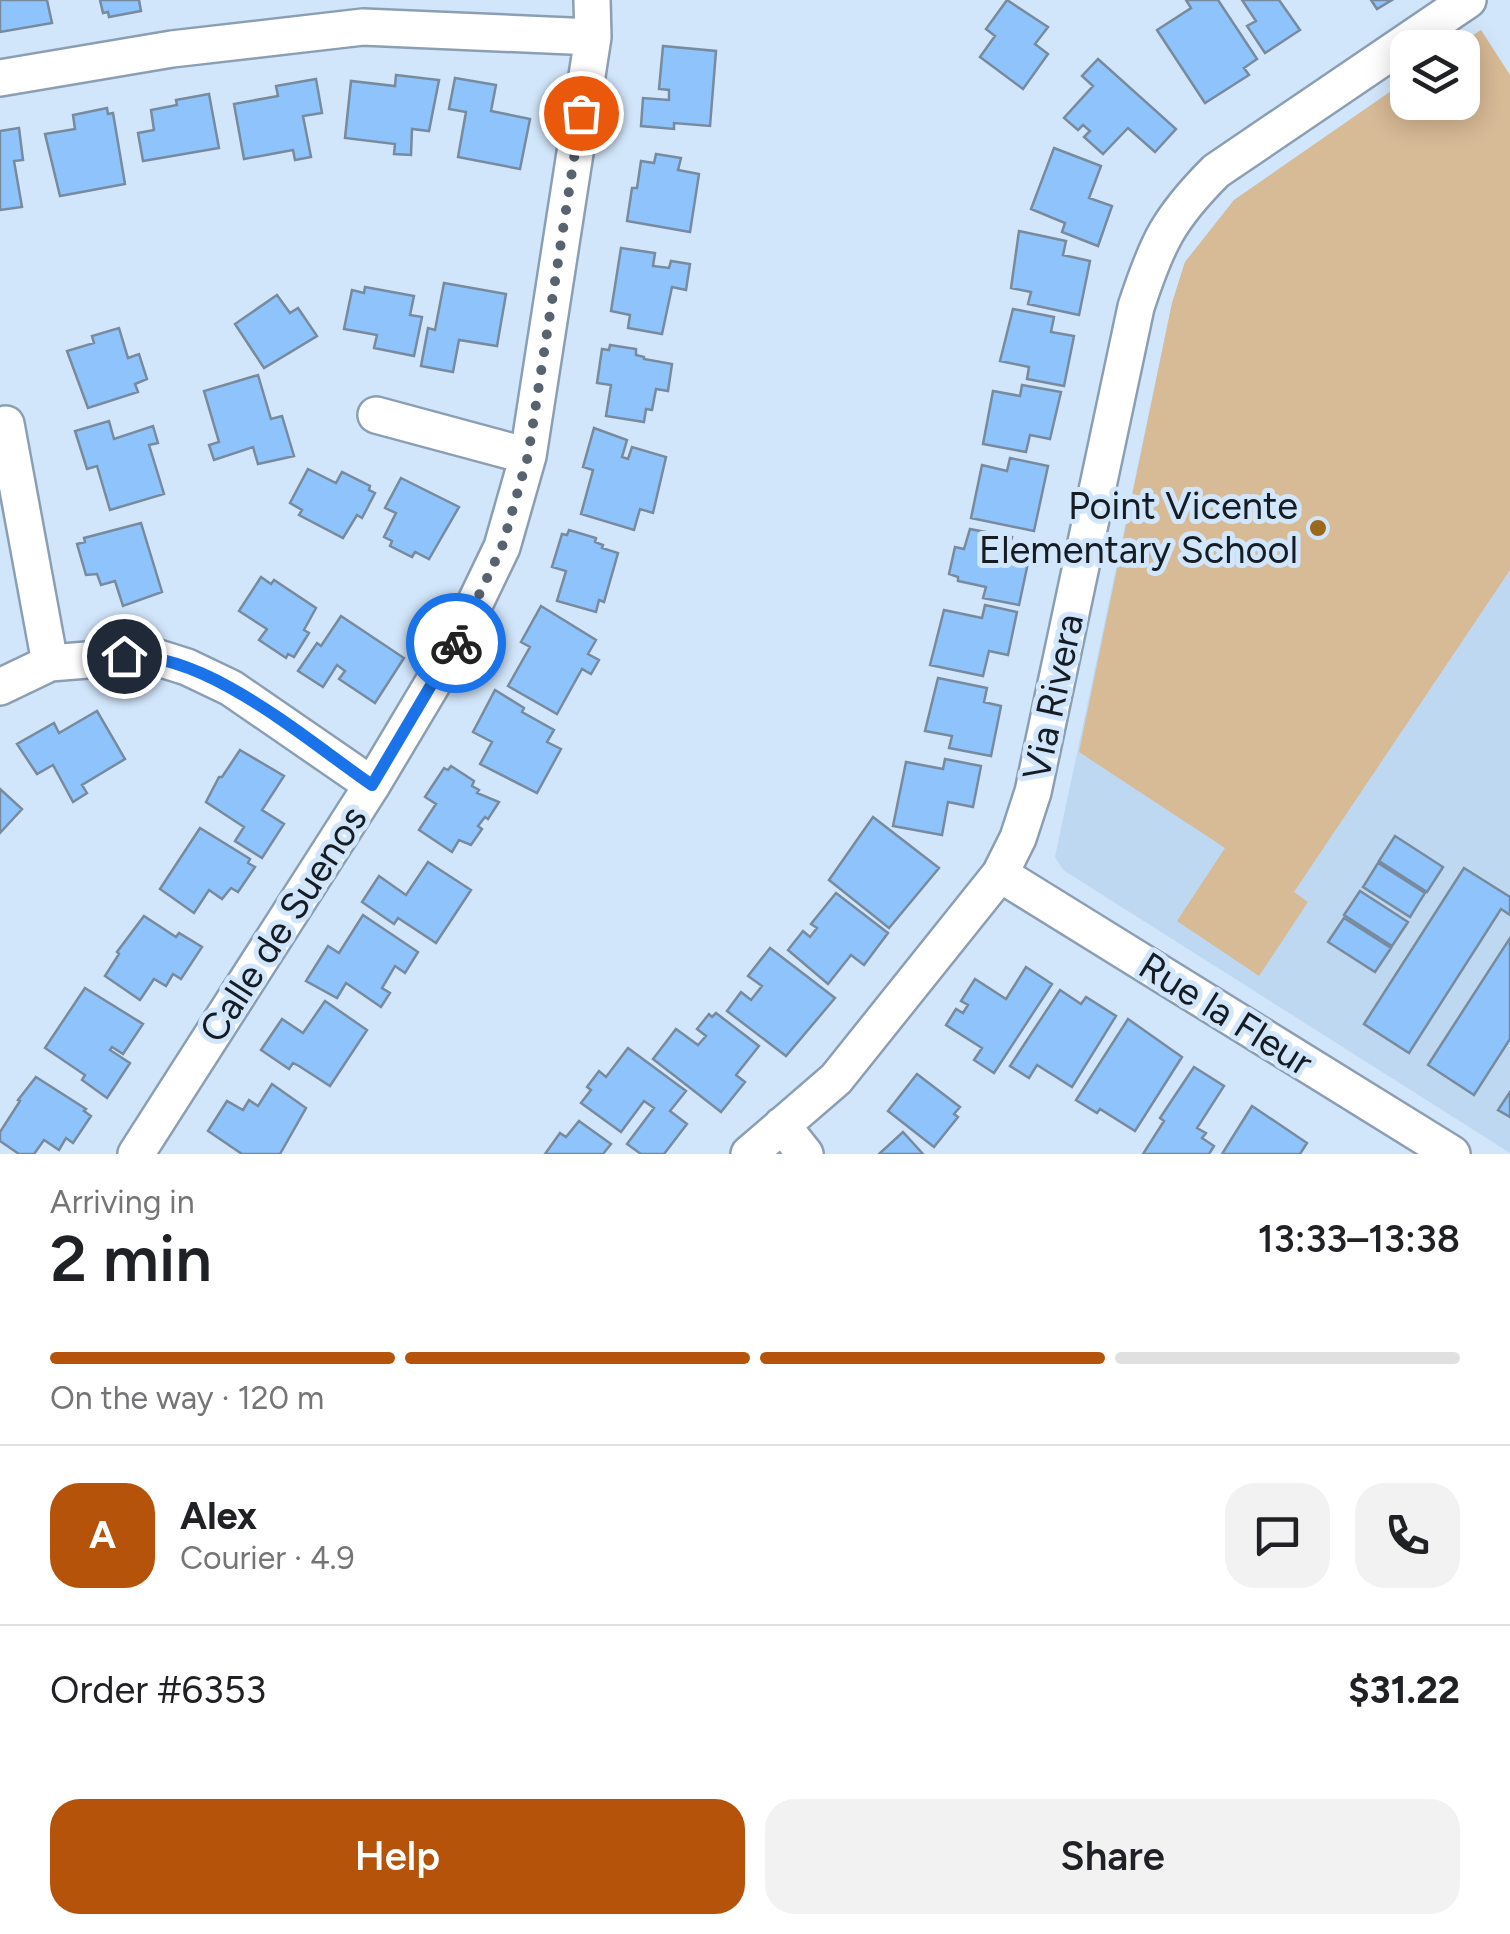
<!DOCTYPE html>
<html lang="en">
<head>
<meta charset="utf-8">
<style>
	body { margin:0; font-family:Figtree,sans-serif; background:#f2f2f2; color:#202124; height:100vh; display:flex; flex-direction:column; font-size:38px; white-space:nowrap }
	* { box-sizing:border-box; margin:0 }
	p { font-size:32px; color:#757577 }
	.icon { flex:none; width:55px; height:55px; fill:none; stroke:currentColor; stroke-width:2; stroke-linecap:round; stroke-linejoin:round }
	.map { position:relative; height:1154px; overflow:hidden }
	.drawer { display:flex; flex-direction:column; background:#fff; flex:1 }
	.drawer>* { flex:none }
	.buttons { position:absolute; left:1390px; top:30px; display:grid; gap:20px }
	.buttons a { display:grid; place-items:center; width:90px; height:90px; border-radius:20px; background:#fff; box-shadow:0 5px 25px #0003; font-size:50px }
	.pin { position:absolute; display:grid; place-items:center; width:85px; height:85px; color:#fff; margin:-42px; border:5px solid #fff; border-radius:50%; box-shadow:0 2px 10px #0007 }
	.courier { position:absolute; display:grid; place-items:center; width:100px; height:100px; margin:-50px; border:8px solid #1a73e8; border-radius:50%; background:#fff; color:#222; box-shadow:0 2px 12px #0007 }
	.head em { font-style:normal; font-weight:600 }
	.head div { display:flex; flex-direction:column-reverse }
	.head { display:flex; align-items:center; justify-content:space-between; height:170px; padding:0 50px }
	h1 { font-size:65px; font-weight:600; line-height:75px }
	.bar { display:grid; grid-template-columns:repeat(4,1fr); gap:15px 10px; align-content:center; height:120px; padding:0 50px }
	.bar i { height:12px; border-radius:8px; background:#e0e0e0 }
	.bar .current { background:#b45309 }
	.bar p { grid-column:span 4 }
	.line { display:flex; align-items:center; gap:25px; padding:0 50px; border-top:2px solid #e0e0e0 }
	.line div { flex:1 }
	.round { display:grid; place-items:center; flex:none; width:105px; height:105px; border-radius:30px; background:#f2f2f2 }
	.cta { display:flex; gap:20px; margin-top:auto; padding:20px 50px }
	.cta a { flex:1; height:115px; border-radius:30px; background:#b45309; color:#fff; font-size:40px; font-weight:600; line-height:115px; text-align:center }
	.cta a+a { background:#f2f2f2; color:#202124 }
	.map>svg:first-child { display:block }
	.built { fill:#bfd8f2 }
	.green { fill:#d7ba96 }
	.building { fill:#8ec4fb; stroke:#788a9e; stroke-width:2.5 }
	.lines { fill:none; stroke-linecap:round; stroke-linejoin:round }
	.minor-casing { stroke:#8c9fb2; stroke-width:40 }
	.minor { stroke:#fff; stroke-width:35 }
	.done { stroke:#57636f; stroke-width:10; stroke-dasharray:0 18 }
	.route { stroke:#1a73e8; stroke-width:12 }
	.poi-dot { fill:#9a691c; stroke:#d2e6fb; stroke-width:4 }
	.labels { text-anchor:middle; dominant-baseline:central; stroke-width:10; stroke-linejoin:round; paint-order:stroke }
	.poi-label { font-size:38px; fill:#151c23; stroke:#d2e6fb; text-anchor:end }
	.street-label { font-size:38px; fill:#151c23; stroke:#d2e6fb }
</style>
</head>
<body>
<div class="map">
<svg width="1510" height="1154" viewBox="0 0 1510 1154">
	<rect width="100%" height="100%" fill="#d2e6fb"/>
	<!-- built -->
	<path class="built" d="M1481,30L1510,75V1153L1063,870L1055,857L1172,303L1185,262L1234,200L1407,80L1408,102H1462V48L1455,47Z"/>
	<!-- green -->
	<path class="green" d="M1481,30L1510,75V570L1294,892L1308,902L1259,976L1177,921L1225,848L1079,752L1172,303L1185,262L1234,200L1407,80L1408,102H1462V48L1455,47Z"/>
	<!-- building -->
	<path class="building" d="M0,0H47L52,23L0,32Z
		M100,0H139L141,11L109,17L108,12L103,13Z
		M1007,0L1048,27L1035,44L1048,54L1023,89L980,57L995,36L986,29Z
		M1186,0H1218L1257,59L1244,68L1249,75L1205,103L1157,30L1191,8Z
		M1242,0H1279L1300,30L1265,53L1247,26L1256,21Z
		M1371,0H1392L1377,9Z
		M663,46L716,51L710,126L674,123V129L641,126L643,98L669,100V90L659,89Z
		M1098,59L1176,129L1155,152L1128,128L1103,154L1084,137L1090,131L1083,125L1078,130L1064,118L1093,86L1082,76Z
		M396,75L439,80L429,131L412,129L411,155L394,154L395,144L345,138L351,81L395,86Z
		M455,78L496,85L491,111L530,119L520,169L458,157L466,112L449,109Z
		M316,79L322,113L303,116L311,157L295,160L293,150L244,159L234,104L278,96L276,86Z
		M209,94L219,148L143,161L138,133L154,130L151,110L177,105L176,100Z
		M107,108L108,114L113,113L125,184L60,196L45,134L75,129L73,115Z
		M19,128L23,160L14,161L22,207L0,210V131Z
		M1054,148L1101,166L1089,198L1112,206L1098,246L1062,232L1065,223L1031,209Z
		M656,154L681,158L678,170L699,174L690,232L627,221L632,188H637L641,161L654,163Z
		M1019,231L1066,241L1063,255L1090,261L1079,315L1028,304L1031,292L1011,288Z
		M621,248L655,253L653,266L669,268L671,261L690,264L686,290L672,287L662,334L628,328L630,315L611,311Z
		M444,283L506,294L497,346L459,340L453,372L421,366L428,328L435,330Z
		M365,287L414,296L410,315L422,317L414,356L374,348L377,335L344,329L352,290L364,293Z
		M277,295L290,313L298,308L317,336L264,368L235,324Z
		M1013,309L1054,317L1051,332L1074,336L1064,386L1027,379L1029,367L1000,361Z
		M119,328L128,358L139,354L147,379L135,384L138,392L88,408L67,351L94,343L92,336Z
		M610,345L636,349V355L644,357V359L672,364L668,391L656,389L652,410L646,409L644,422L606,416L611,385L597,383L602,349L609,350Z
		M258,375L271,419L282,416L294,456L258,464L253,447L214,460L209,445L219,442L204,391Z
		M1022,385L1061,392L1050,439L1030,435L1026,452L983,444L993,391L1020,396Z
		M109,421L114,439L153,426L158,443L149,445L164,494L110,510L97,466L87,469L75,431Z
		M594,428L627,440L622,457L628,459L632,447L666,457L653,513L640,509L634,530L581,514L593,470L583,467Z
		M1010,458L1048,466L1034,531L971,518L982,465L1007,471Z
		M308,469L336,483L342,472L370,486L369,490L375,493L362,518L357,515L343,538L299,515L302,510L290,503Z
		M401,478L459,507L429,559L415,552L412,557L390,546L392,541L384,537L396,513L385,508Z
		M141,523L162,592L123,606L115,581L101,585L97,574L86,575L77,544L85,542L84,538Z
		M970,529L1012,537L1008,554L1029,558L1019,605L983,598L986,587L958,581V577L949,574L955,547L964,549Z
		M569,530L596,538L595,542L603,545L602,548L618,553L604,602L599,600L596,612L557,601L566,571L552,567L562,534L567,535Z
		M261,577L271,584L274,580L316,608L304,630L309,633L294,657L288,654L286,658L259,640L267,629L239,611Z
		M985,605L1017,612L1008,655L989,651L983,676L930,665L944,610L982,618Z
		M541,606L596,640L588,654L599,660L591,674L582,669L557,714L508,686L530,647L521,642Z
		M341,616L404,658L375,703L339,679L345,671L337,665L323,687L298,671L317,643L321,646Z
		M938,678L987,688L984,702L1001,706L991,756L949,748L952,736L925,731Z
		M495,690L524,708L522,712L554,730L547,742L561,749L537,793L480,764L492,742L473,732Z
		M97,711L125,759L82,785L87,793L73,802L53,765L37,774L17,744L54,723L59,733Z
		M240,750L284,776L262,810L284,824L262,858L235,841L244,827L206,802L219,777H222Z
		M945,759L981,766L973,807L948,802L942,835L893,826L906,762L943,769Z
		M451,766L474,781L472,786L479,790L477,793L499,802L488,819L485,817L478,826L482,829L471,845L459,840L452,852L419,830L436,804L425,797L444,768L448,770Z
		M0,789L22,809L0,833Z
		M873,817L939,868L889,928L829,880Z
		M200,828L250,859L248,863L255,867L238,892L231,888L222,899L209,890L194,913L160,889Z
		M1395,836L1443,867L1427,892L1379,861Z
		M428,862L471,890L436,943L398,918L394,924L362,902L379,876L406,895Z
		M1378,863L1425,893L1410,917L1363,887Z
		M1464,868L1510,897V915L1501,909L1409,1053L1364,1024Z
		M1360,891L1408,922L1392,946L1344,915Z
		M836,893L888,933L864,965L851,955L828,984L788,950L803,931L810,937L817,928L811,924Z
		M363,915L418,952L405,973L395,966L382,988L390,993L381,1007L346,983L337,998L306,981L328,946L339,953Z
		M144,916L176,937L179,933L202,947L181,979L173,974L166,986L154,979L140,1000L105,976L119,954L117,952Z
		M1344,918L1391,948L1375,972L1328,942Z
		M1510,938V1039L1474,1095L1428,1065Z
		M770,948L835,998L786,1056L727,1011L741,992L751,1000L762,986L748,976Z
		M1026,967L1052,984L994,1073L974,1060L982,1048L946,1025L956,1009L963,1013L968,1005L961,1001L975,979L1006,999Z
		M85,988L143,1024L123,1054L112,1047L110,1050L130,1063L107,1098L82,1080L85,1075L45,1048Z
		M1060,990L1081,1004L1086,997L1116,1016L1072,1087L1037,1065L1029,1078L1010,1066Z
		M325,1001L367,1030L330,1086L299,1066L293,1063L289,1069L261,1050L282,1019L303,1033Z
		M716,1013L759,1046L736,1075L745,1082L721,1112L653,1059L676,1029L698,1045L706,1036L697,1029L709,1014L712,1017Z
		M1128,1019L1182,1057L1135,1131L1100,1109L1097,1113L1076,1100Z
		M628,1048L686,1091L670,1111L687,1124L664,1154H641L627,1144L654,1108L644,1101L621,1132L581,1103L591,1090L587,1087L599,1071L606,1077Z
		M1194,1067L1224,1086L1197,1128L1206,1133L1202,1138L1214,1146L1209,1154H1143L1164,1121L1160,1118Z
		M917,1074L960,1107L954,1114L958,1117L934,1147L888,1111Z
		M36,1077L86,1109L84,1111L91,1116L73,1143L66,1138L59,1150L44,1140L34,1154H19L0,1141V1132L20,1101L18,1100Z
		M272,1084L306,1108L280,1154H242L208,1131L227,1101L243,1110L249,1100L258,1106Z
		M1510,1092V1117L1498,1110Z
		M1252,1106L1307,1143L1300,1154H1222Z
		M579,1121L611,1144L603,1154H545L560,1133L566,1137Z
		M903,1132L923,1154H879Z"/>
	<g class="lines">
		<defs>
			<path id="minor" d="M0,78L172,49L363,27L593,37
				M376,415L528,456
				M6,424L50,663
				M0,687L50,663L149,655L187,667L231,688L372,785
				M1000,874L1452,1154
				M782,1125L805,1154
				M136,1154L372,785L452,651L502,547L528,456L593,37L592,0
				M749,1154L836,1079L1000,874L1018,838L1033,792L1136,307C1157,243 1168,219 1216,171L1468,0"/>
		</defs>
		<!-- minor casing -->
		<use href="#minor" class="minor-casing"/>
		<!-- minor -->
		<use href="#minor" class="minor"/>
	</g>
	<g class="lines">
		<!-- done -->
		<path class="done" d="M456,643L502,547L528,456L581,113"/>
		<!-- route -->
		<path class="route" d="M124,656C207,652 305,739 372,785L456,643"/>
	</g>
	<!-- markers -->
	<circle class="poi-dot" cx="1318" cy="528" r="10"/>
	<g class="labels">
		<!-- poi labels -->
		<g class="poi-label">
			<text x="1298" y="506">Point Vicente<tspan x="1298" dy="44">Elementary School</tspan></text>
		</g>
		<!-- street labels -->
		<g class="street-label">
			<text transform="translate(1053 697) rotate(-78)">Via Rivera</text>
			<text transform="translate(283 924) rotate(-57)">Calle de Suenos</text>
			<text transform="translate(1226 1014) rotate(32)">Rue la Fleur</text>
		</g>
	</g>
</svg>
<div class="buttons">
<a><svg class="icon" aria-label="layers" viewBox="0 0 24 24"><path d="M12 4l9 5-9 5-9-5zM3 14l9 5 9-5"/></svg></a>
</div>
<div class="pin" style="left:581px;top:113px;background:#ea580c"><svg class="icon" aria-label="bag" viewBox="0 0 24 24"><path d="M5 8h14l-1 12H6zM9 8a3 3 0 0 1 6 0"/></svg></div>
<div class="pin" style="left:124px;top:656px;background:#1f2937"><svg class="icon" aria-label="home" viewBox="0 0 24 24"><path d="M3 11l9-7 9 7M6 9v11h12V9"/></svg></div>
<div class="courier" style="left:456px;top:643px"><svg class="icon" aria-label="bike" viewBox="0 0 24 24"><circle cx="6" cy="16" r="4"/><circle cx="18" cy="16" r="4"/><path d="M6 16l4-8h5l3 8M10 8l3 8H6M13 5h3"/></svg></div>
</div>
<section class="drawer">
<div class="head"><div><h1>2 min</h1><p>Arriving in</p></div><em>13:33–13:38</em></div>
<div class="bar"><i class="current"></i><i class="current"></i><i class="current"></i><i></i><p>On the way · 120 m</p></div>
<div class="line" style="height:180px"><b class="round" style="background:#b45309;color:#fff">A</b><div><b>Alex</b><p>Courier · 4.9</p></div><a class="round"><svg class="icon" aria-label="chat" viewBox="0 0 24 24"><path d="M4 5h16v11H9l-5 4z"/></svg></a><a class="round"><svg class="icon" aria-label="phone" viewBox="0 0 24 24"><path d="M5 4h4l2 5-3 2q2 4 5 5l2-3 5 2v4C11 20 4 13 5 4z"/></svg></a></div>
<div class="line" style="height:130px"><div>Order #6353</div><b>$31.22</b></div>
<div class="cta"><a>Help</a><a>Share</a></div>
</section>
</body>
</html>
